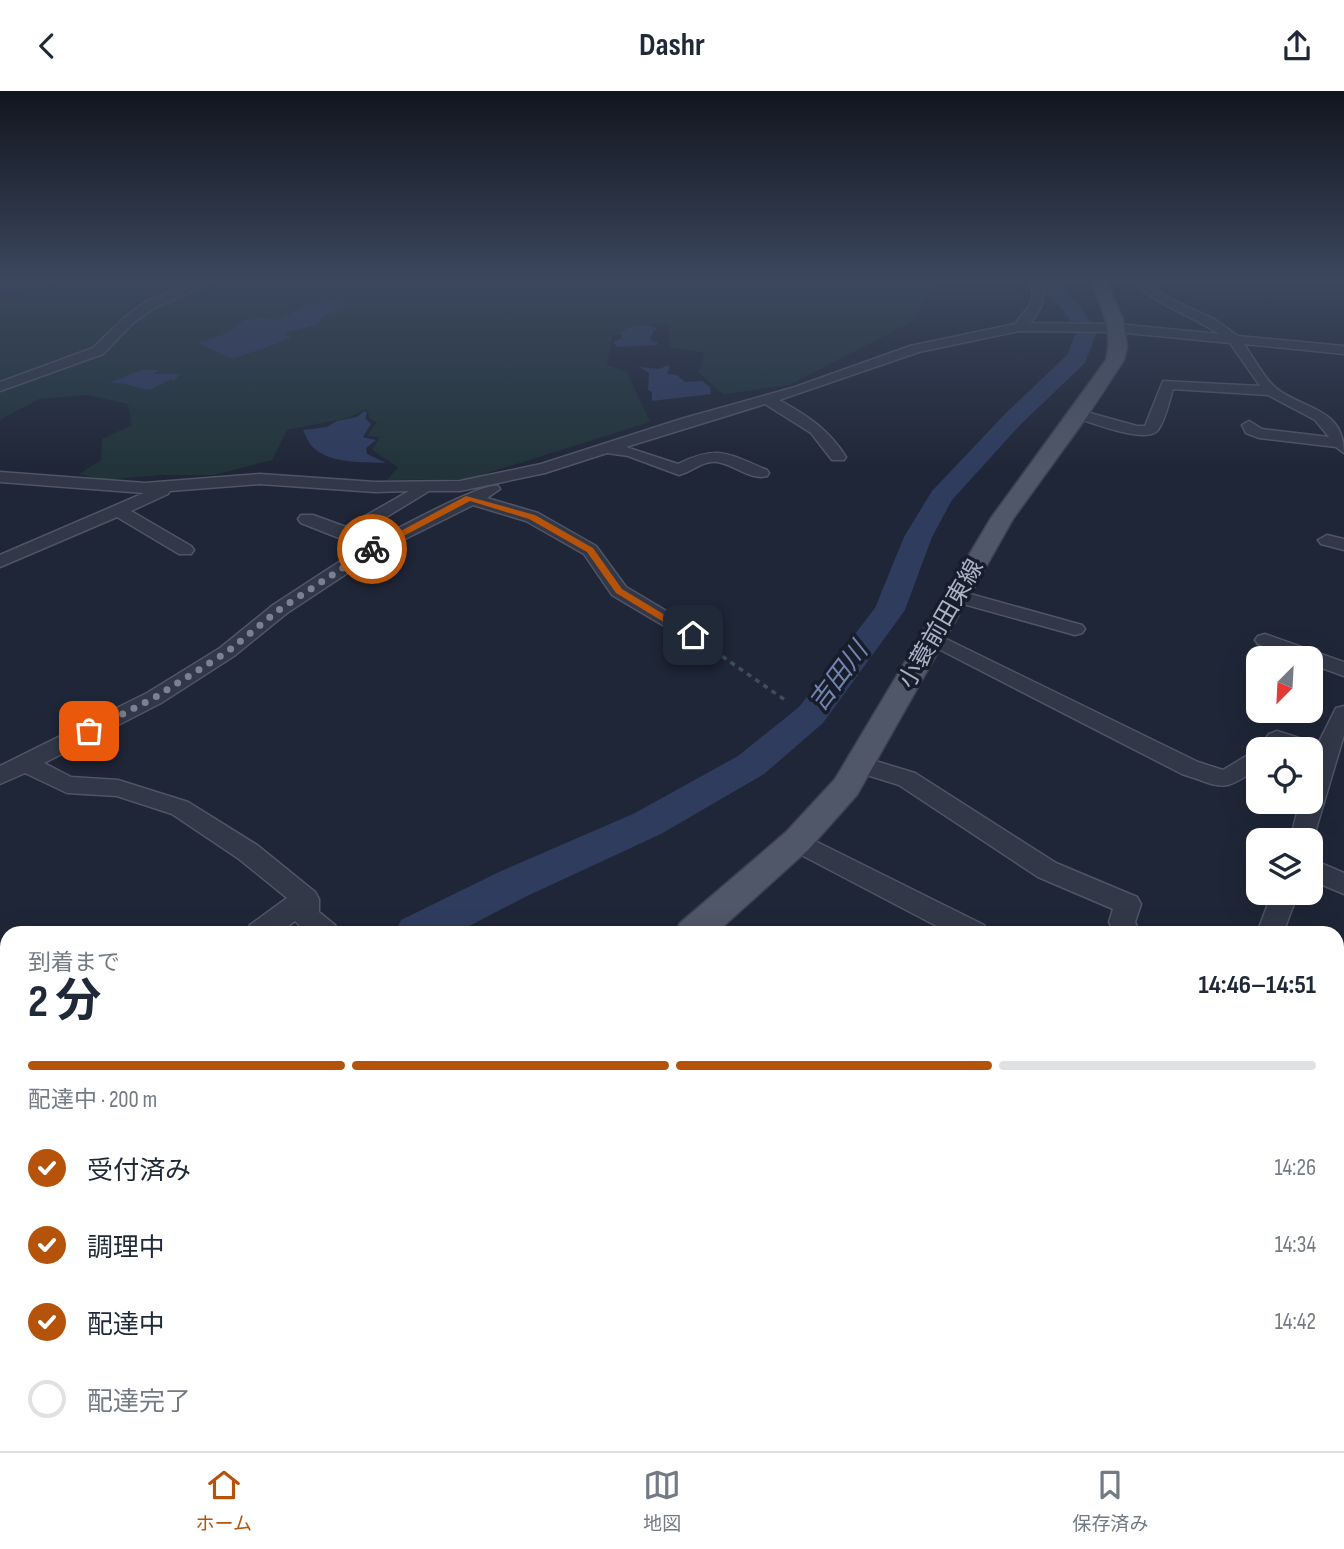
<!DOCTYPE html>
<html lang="ja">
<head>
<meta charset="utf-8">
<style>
	body { margin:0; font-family:"Sofia Sans Condensed","Noto Sans JP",sans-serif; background:#f2f2f3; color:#1f2937; height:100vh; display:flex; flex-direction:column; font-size:26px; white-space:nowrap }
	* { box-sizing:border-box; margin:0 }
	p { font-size:23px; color:#747a83 }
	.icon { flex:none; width:38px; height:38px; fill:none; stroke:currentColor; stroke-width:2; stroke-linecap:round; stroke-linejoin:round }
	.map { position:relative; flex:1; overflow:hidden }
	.sheet { position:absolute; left:0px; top:835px; width:1344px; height:527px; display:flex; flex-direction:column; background:#fff; border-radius:21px 21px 0 0; box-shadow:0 7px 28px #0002 }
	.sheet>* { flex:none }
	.needle { width:46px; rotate:204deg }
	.tools { position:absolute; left:1246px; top:555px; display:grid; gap:14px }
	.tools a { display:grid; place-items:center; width:77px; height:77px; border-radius:14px; background:#fff; box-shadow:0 7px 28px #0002; font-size:35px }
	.pin { position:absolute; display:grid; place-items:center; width:60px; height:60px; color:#fff; margin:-30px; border-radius:14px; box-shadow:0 4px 10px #0006 }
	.courier { position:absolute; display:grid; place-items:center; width:70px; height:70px; margin:-35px; border:5px solid #b45309; border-radius:50%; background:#fff; color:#222; box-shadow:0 2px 9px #0007 }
	.head em { font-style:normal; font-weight:700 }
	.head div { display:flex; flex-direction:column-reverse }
	.head { display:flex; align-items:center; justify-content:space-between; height:119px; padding:0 28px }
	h1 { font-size:46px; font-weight:700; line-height:52px }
	.bar { display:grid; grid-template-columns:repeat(4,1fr); gap:10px 7px; align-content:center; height:84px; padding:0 28px }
	.bar i { height:9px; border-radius:5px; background:#e0e1e3 }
	.bar .selected { background:#b45309 }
	.bar p { grid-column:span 4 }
	ol { padding:0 28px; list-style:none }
	li { display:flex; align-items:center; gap:21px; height:77px }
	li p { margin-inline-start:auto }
	li .icon { padding:7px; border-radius:50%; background:#b45309; color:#fff; stroke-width:4 }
	li:last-child { color:#747a83 }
	li i { width:38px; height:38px; border:4px solid #e0e1e3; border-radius:50% }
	header { display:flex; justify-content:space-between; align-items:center; height:91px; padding:0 28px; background:#fff; font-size:32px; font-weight:700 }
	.tab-bar { display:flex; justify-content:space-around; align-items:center; height:98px; border-top:2px solid #e0e1e3; background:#fff; font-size:19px; color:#747a83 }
	.tab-bar a { display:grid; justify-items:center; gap:4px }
	.tab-bar .selected { color:#b45309 }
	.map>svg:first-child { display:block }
	.green { fill:#22343a }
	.water { fill:#2f3c5e }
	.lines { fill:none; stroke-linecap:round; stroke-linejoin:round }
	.river { fill:#2f3c5e; fill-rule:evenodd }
	.minor-casing { stroke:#505566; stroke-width:3 }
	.major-casing { stroke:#3c4151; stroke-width:3 }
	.path { stroke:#3e5056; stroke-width:3.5; stroke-dasharray:5 5; stroke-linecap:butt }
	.minor { fill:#323848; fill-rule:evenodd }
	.major { fill:#505768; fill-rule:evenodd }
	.route { fill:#b45309 }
	.done { stroke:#7b8193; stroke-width:7; stroke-dasharray:0 12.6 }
	.labels { text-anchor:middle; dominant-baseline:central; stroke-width:7; stroke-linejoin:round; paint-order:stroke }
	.street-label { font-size:24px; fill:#acb2c5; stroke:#181d2c }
	.water-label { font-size:26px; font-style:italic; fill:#7384af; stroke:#181d2c }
</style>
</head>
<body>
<header><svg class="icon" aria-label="back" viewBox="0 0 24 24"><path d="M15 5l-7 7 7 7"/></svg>Dashr<svg class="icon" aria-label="share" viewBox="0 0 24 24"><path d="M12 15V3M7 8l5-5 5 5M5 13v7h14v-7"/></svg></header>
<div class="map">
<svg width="1344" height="1360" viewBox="0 0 1344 1360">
	<rect width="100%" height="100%" fill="#1f2637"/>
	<!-- green -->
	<path class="green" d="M90,188H939L912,231L789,294L723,303L698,281L705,262L669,256L670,235L655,233L612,246L607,274L627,281L650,331L469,388L387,389L398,376L372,359L380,346L367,345L377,331L370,328L367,318L347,327L287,339L272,369L214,384H160L105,389L79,383L101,369L102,348L132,334L128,313L88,304L39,308L0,329V206Z"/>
	<!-- water -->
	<path class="water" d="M49,188H86L0,204V190L22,191Z
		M337,209L353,213L327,223L315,234L288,241L284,244L291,246L289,248L233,268L202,254L198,250H206L225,243L245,229L261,227L278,229L313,211Z
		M636,234H648L658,238L653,240L650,249L658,252L657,254L617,256L613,251L622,247L620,241Z
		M668,274L670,275L667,283L677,284L685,291L702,290L710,296L711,303L652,310V301L648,299L649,282L639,276L659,278Z
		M142,279H159L153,283H180L174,290L171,288L150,299C134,297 124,290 109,292Z
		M364,320L367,322L365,327L371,333L363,346L376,349L366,357L367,363L386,372C365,371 332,373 315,358C309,354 306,345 303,339L327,336L337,330L357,326Z"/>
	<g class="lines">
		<!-- river -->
		<path class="river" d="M1034,188H1053L1077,211L1097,240L1085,272L1021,333L952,409L932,446L905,519L823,632L764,683L661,743L527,805L456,842H395L401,829L499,781L633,723L738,665L799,616L875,517L904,446L932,400L1005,323L1067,264L1077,240L1063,219Z
			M7,1271V1337L0,1340V1274Z"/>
		<defs>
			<path id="minor" d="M202,188H218L153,218L133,232L103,263L0,300V291L93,257L125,226L144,212Z
				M1029,188H1041C1047,206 1042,218 1030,232L1117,233L1219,243C1190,223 1156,215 1131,188H1144L1166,206L1214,228L1238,245L1344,255V263L1244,253C1254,267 1264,288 1277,298C1305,319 1344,317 1344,362L1336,356L1259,347L1246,342L1242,334L1249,330L1262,338L1329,346L1315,329L1268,304L1173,298C1169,310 1166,328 1158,339C1148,354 1089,331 1074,326L1072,323L1079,319L1137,335H1145L1163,290L1260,295L1230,252L1117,241L1019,240L919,261L779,309C807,324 829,339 846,366L844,369H832L811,342L765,313L626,356L678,373C718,353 728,363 767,379L769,382L767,385C750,390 734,373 717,371C703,369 692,381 679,384L628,365L607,362L545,382L460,400H429L360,442L375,449C396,439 482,391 498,395L500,398L487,407L538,422L596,455L626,496L700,540L703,544L700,548H686L612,504L584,463L526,430L473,414L381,460L287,522L234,565L161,612L44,672L71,686L118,689L188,711L257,754L315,801L319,808V821L335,834L339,842H307L295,830L279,842H246L250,834L287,807L239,768L172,723L117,705L67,702L25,682L0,693V675L147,602L220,557L273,514L362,456L301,432L298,428L301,424H313L346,436L409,400L375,401L260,393L170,400L168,403L131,420L191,455L194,459L191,463H179L117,426L0,476V464L144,402L0,391V381L145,392L260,383L375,391L460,390L541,373L681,328L795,296L910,255L1015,233L1030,214L1033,202Z
				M1327,444L1344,448V459L1321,453L1318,449Z
				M956,499L1082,534L1085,538L1082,542L1075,544L949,509L947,505L949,501Z
				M934,542L1198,671L1223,679L1258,658L1269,643L1277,640L1318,653L1336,617L1344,615V644L1311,755V749H1290L1300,710H1311V674L1314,665L1311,666V658H1258V677C1221,703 1223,696 1182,683L927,552L924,548L927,544Z
				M1265,543L1344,571V585L1311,573V567H1295L1258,553L1255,549L1258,545Z
				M859,665L915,682L1056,772L1137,806L1141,813L1135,831L1140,842H1114L1109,831L1113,818L1038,786L899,694L851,679L848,673L851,667Z
				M797,741L984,834L988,842H950L788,757L785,750L788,743Z
				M1311,768L1344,782V803L1311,789Z
				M1272,802H1298L1283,842H1257Z
				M7,1047V1082L0,1085V1050Z
				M693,1354H737L739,1360H695Z
				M1048,1354H1087L1085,1360H1046Z"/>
			<path id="major" d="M1091,188H1105L1123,228L1127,256L1124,269L1086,327L1013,428L857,704L808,759L716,842H675L680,832L786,741L835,688L991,427L1106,269C1114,239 1100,215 1091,188Z
				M105,1354H158L155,1360H103Z"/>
		</defs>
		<!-- minor casing -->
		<use href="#minor" class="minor-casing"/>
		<!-- major casing -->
		<use href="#major" class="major-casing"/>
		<!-- path -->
		<path class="path" d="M706,554L785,609"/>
		<!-- minor -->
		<use href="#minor" class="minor"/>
		<!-- major -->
		<use href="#major" class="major"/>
	</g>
	<!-- sky -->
	<linearGradient id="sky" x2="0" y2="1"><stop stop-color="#11151e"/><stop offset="0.5" stop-color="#3c475e"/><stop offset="1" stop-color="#3c475e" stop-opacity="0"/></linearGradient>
	<rect width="1344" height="378" fill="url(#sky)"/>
	<!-- route -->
	<path class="route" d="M466,405L535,424L593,457L622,498L698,544L690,547L616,502L587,461L529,428L470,410L375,460L367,458Z"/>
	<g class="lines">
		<!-- done -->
		<path class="done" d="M89,640L154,607L227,561L280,518L372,458"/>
	</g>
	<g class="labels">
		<!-- street labels -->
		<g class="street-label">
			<text transform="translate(941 533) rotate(-60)">小蓑前田東線</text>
		</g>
		<!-- water labels -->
		<g class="water-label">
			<text transform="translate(839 586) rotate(-53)">吉田川</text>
		</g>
	</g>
</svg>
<div class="tools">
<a><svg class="needle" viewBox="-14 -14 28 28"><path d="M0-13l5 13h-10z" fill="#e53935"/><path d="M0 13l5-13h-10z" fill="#747a83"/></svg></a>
<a><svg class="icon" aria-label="locate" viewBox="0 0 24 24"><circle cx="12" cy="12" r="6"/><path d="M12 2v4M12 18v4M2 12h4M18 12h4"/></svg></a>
<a><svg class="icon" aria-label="layers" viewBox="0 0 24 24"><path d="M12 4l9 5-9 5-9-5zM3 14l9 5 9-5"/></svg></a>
</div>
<div class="pin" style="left:89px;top:640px;background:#ea580c"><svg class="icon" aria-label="bag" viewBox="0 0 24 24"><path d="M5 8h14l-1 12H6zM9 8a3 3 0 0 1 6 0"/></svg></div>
<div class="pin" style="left:693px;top:544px;background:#1f2937"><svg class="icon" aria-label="home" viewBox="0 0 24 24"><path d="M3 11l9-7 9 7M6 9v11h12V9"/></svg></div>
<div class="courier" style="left:372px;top:458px"><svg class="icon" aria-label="bike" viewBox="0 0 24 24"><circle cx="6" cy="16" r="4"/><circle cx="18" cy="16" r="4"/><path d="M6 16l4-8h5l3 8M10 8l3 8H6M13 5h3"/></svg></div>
<section class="sheet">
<div class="head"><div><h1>2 分</h1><p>到着まで</p></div><em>14:46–14:51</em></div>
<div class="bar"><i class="selected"></i><i class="selected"></i><i class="selected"></i><i></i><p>配達中 · 200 m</p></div>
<ol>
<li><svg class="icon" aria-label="check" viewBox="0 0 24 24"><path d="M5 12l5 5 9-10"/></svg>受付済み<p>14:26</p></li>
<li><svg class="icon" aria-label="check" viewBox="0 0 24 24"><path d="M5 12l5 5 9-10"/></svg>調理中<p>14:34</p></li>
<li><svg class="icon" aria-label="check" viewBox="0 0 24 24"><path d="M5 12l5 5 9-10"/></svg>配達中<p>14:42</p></li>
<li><i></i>配達完了</li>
</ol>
</section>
</div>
<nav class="tab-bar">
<a class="selected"><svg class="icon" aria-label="home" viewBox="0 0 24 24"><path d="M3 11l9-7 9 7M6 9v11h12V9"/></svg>ホーム</a>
<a><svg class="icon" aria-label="map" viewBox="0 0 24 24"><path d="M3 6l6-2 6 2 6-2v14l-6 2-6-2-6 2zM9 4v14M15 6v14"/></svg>地図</a>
<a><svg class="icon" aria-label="saved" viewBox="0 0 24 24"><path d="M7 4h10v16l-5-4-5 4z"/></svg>保存済み</a>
</nav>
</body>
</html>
